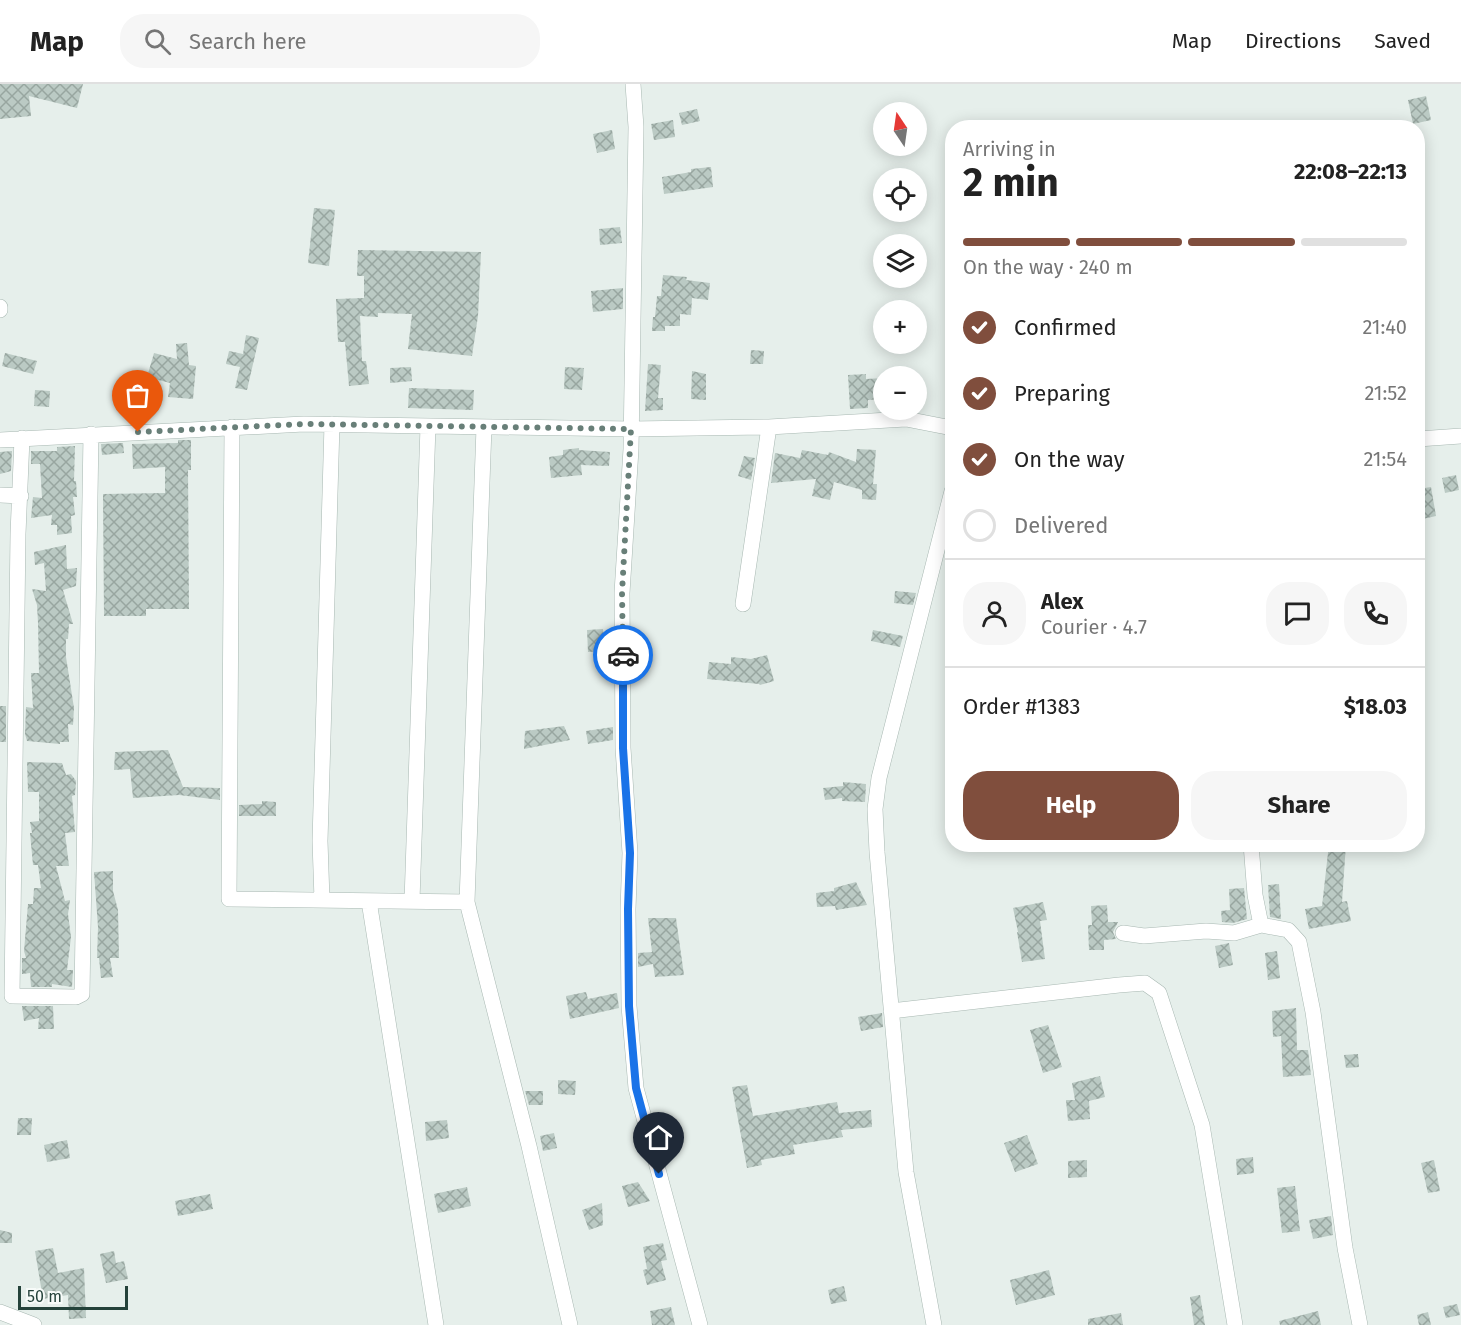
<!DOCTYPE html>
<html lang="en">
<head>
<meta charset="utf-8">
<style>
	body { margin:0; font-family:"Fira Sans",sans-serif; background:#f6f6f6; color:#222; height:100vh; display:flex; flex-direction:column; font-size:22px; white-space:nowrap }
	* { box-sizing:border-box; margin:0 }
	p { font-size:20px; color:#767676 }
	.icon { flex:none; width:33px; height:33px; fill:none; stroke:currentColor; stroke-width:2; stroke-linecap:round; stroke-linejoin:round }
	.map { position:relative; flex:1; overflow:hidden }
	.details { position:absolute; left:945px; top:36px; width:480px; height:732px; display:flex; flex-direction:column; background:#fff; border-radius:24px; box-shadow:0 3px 15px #0003 }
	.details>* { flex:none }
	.needle { width:39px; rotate:347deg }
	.tools { position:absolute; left:873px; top:18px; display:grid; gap:12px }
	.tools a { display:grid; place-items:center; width:54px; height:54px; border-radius:50%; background:#fff; box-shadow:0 3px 15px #0003; font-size:30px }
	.scale { position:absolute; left:18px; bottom:15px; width:110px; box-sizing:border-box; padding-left:6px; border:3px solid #24423a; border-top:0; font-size:16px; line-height:21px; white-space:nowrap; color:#24423a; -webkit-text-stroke:4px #f7fbf9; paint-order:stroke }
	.pin { position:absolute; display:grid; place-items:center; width:51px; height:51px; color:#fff; margin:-62px -26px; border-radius:50% 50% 50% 0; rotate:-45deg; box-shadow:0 0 6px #0007 }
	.pin .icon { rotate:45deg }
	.courier { position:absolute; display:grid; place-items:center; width:60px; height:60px; margin:-30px; border:4px solid #1a73e8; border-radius:50%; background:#fff; color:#222; box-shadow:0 2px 8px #0007 }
	.headline em { font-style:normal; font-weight:700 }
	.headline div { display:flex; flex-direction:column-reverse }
	.headline { display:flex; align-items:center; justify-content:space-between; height:102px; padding:0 18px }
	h1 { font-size:39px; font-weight:700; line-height:45px }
	.bar { display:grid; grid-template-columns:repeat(4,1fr); gap:9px 6px; align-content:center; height:72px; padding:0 18px }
	.bar i { height:8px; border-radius:4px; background:#e0e0e0 }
	.bar .on { background:#804e3d }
	.bar p { grid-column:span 4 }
	.line { display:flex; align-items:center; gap:15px; padding:0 18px; border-top:2px solid #e0e0e0 }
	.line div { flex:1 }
	.round { display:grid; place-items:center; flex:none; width:63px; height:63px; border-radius:24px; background:#f6f6f6 }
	ol { padding:0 18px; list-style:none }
	li { display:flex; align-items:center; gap:18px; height:66px }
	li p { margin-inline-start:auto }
	li .icon { padding:6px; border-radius:50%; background:#804e3d; color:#fff; stroke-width:4 }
	li:last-child { color:#767676 }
	li i { width:33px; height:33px; border:3px solid #e0e0e0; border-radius:50% }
	.action { display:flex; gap:12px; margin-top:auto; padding:12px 18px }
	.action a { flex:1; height:69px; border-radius:24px; background:#804e3d; color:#fff; font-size:24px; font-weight:700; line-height:69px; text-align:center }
	.action a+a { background:#f6f6f6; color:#222 }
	header { display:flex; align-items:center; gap:36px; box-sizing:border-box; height:84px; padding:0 30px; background:#fff; border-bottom:2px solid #e0e0e0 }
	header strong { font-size:28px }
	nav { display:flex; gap:33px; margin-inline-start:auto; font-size:21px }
	.search { width:420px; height:54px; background:#f6f6f6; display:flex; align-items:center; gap:15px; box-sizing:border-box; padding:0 21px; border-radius:24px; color:#767676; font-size:22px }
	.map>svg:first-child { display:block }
	.building { fill:url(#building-cross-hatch) }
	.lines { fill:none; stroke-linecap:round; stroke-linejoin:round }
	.street-casing { stroke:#a8b8b2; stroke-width:16 }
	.street { stroke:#fff; stroke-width:15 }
	.done { stroke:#687f78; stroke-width:6; stroke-dasharray:0 10.8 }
	.route { stroke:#1a73e8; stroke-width:8 }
</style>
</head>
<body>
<header>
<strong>Map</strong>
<div class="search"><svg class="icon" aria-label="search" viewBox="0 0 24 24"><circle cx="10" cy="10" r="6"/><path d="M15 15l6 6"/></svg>Search here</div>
<nav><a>Map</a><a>Directions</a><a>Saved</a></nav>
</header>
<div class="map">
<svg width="1461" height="1241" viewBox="0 0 1461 1241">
	<defs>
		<pattern id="building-cross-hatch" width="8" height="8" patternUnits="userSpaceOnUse" patternTransform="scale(1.5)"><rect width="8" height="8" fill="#bbcac4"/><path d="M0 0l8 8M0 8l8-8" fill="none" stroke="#98a6a0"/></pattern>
	</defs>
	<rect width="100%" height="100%" fill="#e6efeb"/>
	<!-- building -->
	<path class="building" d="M0,0H83L77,24L29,12L31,32L0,35Z
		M1426,12L1431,36L1413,40L1408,16Z
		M697,25L700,37L682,41L679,29Z
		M673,36L675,53L654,56L651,40Z
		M612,46L615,65L597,69L593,50Z
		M711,83L713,103L664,110L662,93L691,88V85Z
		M314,124L335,126L329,182L308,179Z
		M620,143L622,159L600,161L599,145Z
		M358,166L481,168L478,232L472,272L408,265L412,230L378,229V233L360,232L362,277H366L369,300L349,302L345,258H338L336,215L364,214V192H357Z
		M663,191L687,193L686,196L710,199L708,216L692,214L691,231L680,230V242H665V247H652L653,233H655L657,212H661Z
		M623,204V225L593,228L591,207Z
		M246,251L259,254L247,306L235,304L240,283L226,280L229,267L243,270Z
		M187,259L189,281L196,282L193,315L168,313L170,299L147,293L154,269L177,275L176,260Z
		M751,266L764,267L763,280H750Z
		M5,269L37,277L33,290L2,282Z
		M648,280L661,281L658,314H663V326L645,327Z
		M411,283L412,297L390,299V284Z
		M565,283L584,284L582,306L564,305Z
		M692,287L706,290V316L691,315Z
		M866,290V295L884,294V315L868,316V324L850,325L848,291Z
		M409,304L474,306L473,326L408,324Z
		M35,306L50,307L49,323L34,322Z
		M178,356H191V386H188L189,525H146V532H104L103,410L165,409V383L133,385L132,360L178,359Z
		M123,359L124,369L102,371L101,360Z
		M75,362L74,397H76L77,413H73L75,431L71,432L72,449L57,451V441H51L52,431L31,434L33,413L42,414L40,380H31V367H57V363Z
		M579,364V366L610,368L609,382L581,381L582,391L551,394L549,373L563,371V366Z
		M857,365L876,366L873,400H877L876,416L862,415V406L834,398L830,416L812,412L816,395L771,399L775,369L800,374L802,366L828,371L829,368L856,378Z
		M12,367L11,387L0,390V368Z
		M744,372L755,374L751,396L738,392Z
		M1456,391L1459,406L1445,409L1442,394Z
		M1431,403L1436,432L1418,436V405Z
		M66,461L67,485L77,484L76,502L63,506L73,540H69L68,555H66V573L74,624L73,641L68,640L69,658H60V660L27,657L25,650L26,623L33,624L31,589H39L38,539L37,521L32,505L46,507L44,479L35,481L34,468Z
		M895,507L916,509L913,521L894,519Z
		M603,545L605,567L588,568L587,546Z
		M873,546L903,552L900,563L871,557Z
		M767,571L774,597L760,601L759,600L707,595L709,578L731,580V573L751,575Z
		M0,622H6V658H0Z
		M564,642L570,656L524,665L525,647Z
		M613,643V656L588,660L586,647Z
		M168,666L183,703L220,704V716L179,711L133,714L130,685L114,686L115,668Z
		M27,678L62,679L66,691L71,690L76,697L75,711L72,712L75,748L65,749L69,782H56L65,817L70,816L68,830L71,853L67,886H73L72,903L52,900V903H31L30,889L22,890V874H26L24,867L28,820H33L34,804H41L38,781H33L30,749H32L30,738L39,737V708H28Z
		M843,698L866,700L865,718L842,717V714L825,716L823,704L843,702Z
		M262,717L276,718V732H239V721L262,720Z
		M1329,760H1346L1342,818L1347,817L1351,837L1309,845L1305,825L1322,822Z
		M113,787V807L118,826L119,874H110L113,893L101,894L99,874H97L98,843L94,788Z
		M856,798L867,821L836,826L835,822L817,823L816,809L834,807V804Z
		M1279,800L1281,835L1270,833L1268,801Z
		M1244,804L1247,835L1233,839L1222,838L1221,827L1230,826L1229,805Z
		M1043,818L1047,836L1040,837L1045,875L1022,878L1017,848H1018L1013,824Z
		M1107,821L1108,838H1118L1113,848L1116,855L1104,856V866H1089L1088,841H1092L1091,822Z
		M648,834H676L684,891L655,893L653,880L638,883V869L652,868Z
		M1229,859L1233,881L1219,884L1215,862Z
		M1277,867L1280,894L1268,896L1265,869Z
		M586,908L588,915L617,909L619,924L570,935L566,912Z
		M22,922H53L54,945H38L39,934L24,937Z
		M1296,924L1297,966H1308L1311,991L1283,993L1281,952L1273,953L1272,927Z
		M882,929L883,943L861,947L858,933Z
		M1048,941L1062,983L1043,989L1030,946Z
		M1358,970L1359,983L1346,984L1344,971Z
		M1100,992L1105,1013L1089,1017L1090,1035L1068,1037L1066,1016H1075L1072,999Z
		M558,996L576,997L575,1011L558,1010Z
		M747,1001L753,1032L837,1018L839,1029L871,1026L872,1043L841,1046L843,1053L793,1061L795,1070L761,1076L762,1081L747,1084L732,1003Z
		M525,1007H543V1021H529Z
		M18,1034H32L31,1051H17Z
		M447,1036L449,1054L426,1057L425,1038Z
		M554,1049L557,1064L543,1067L540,1052Z
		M1027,1051L1038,1080L1015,1088L1004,1059Z
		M67,1056L70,1074L47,1078L44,1061Z
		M1253,1073L1254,1089L1237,1091L1236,1075Z
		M1087,1076V1093L1068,1094V1077Z
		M1434,1076L1440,1107L1428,1109L1421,1079Z
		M638,1098L650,1117L628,1123L622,1102Z
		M1295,1102L1300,1147L1282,1149L1277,1104Z
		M467,1103L471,1122L438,1129L434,1110Z
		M210,1110L213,1125L178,1132L175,1117Z
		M602,1119L603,1141L589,1146L582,1126Z
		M1331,1132L1333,1151L1313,1155L1309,1136Z
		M0,1146L12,1149V1159H0Z
		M663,1159L667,1176L661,1177L666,1196L647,1201L643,1186L647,1185L643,1163Z
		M53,1164L58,1189L84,1184L86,1234L69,1235L68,1211L43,1215L35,1167Z
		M114,1167L116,1179L124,1177L128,1195L106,1199L100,1170Z
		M1049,1186L1055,1211L1016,1221L1010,1196Z
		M844,1202L847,1217L831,1220L828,1206Z
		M1200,1211L1205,1241H1194L1190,1213Z
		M1457,1220L1460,1231L1446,1234L1443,1223Z
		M671,1223L675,1241H652L650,1227Z
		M1318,1227L1321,1241H1280L1279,1237Z
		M1428,1228L1431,1241H1419L1417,1231Z
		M1121,1229L1123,1241H1088V1235Z"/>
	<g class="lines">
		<defs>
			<path id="street" d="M633,0L636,43L631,365L622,509L623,664L630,769L628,825L629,922L636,1004L700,1241
				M0,223V226
				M232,343L229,815L467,818L529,1062L570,1241
				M22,354L18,450L12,912L76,913L82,910L91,350
				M1418,355L1461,352
				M0,356L304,340L631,345L769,343L906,335L952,344
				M0,411L21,412
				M743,520L769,343
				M1251,760L1255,811L1261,841L1288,846L1299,858L1313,928L1345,1164L1360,1241
				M322,816L320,757L332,340
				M369,817L436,1241
				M412,817L428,342
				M467,818L484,343
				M1123,849L1144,852L1206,847L1234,849L1261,841
				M891,927L1119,901L1145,899L1159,909L1202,1041L1235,1241
				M0,1228L34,1241
				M934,1241L906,1088L877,768L875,725L879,694L952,407"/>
		</defs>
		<!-- street casing -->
		<use href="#street" class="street-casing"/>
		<!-- street -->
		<use href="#street" class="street"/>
	</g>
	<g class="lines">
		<!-- done -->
		<path class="done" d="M138,348L303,340L631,345L622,509L623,571"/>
		<!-- route -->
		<path class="route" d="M623,571V664L630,769L628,825L629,922L636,1004L659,1090"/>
	</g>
</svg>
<div class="tools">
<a><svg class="needle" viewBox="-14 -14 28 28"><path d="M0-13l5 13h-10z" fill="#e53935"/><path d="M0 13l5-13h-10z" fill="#767676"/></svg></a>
<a><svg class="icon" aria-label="locate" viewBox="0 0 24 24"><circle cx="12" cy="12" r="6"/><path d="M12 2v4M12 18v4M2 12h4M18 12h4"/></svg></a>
<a><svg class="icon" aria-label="layers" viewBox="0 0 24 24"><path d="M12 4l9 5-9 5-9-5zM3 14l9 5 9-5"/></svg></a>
<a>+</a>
<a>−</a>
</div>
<div class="scale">50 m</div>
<div class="pin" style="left:138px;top:348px;background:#ea580c"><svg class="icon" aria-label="bag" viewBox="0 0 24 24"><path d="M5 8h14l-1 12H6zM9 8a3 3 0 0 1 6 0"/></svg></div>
<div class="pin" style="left:659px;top:1090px;background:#1f2937"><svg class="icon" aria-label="home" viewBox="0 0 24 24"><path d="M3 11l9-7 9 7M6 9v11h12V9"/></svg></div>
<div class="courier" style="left:623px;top:571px"><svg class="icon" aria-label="car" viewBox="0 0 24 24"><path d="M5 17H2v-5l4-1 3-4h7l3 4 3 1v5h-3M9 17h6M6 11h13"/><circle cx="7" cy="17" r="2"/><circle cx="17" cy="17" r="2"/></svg></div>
<section class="details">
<div class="headline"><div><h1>2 min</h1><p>Arriving in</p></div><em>22:08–22:13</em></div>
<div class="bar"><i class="on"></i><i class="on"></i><i class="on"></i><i></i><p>On the way · 240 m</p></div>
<ol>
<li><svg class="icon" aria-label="check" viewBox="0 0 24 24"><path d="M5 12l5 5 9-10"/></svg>Confirmed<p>21:40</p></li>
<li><svg class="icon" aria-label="check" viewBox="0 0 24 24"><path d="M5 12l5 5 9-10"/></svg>Preparing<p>21:52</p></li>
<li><svg class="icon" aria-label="check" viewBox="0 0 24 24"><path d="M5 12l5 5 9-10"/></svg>On the way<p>21:54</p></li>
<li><i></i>Delivered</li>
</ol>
<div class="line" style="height:108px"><a class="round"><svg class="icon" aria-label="person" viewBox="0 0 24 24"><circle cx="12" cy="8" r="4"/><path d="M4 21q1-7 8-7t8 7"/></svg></a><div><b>Alex</b><p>Courier · 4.7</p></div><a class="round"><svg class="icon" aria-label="chat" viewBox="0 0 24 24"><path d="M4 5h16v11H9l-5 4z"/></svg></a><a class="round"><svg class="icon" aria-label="phone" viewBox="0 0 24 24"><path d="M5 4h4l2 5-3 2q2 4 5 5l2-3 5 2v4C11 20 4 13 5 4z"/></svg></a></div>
<div class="line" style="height:78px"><div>Order #1383</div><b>$18.03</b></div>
<div class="action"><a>Help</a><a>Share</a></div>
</section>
</div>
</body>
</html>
